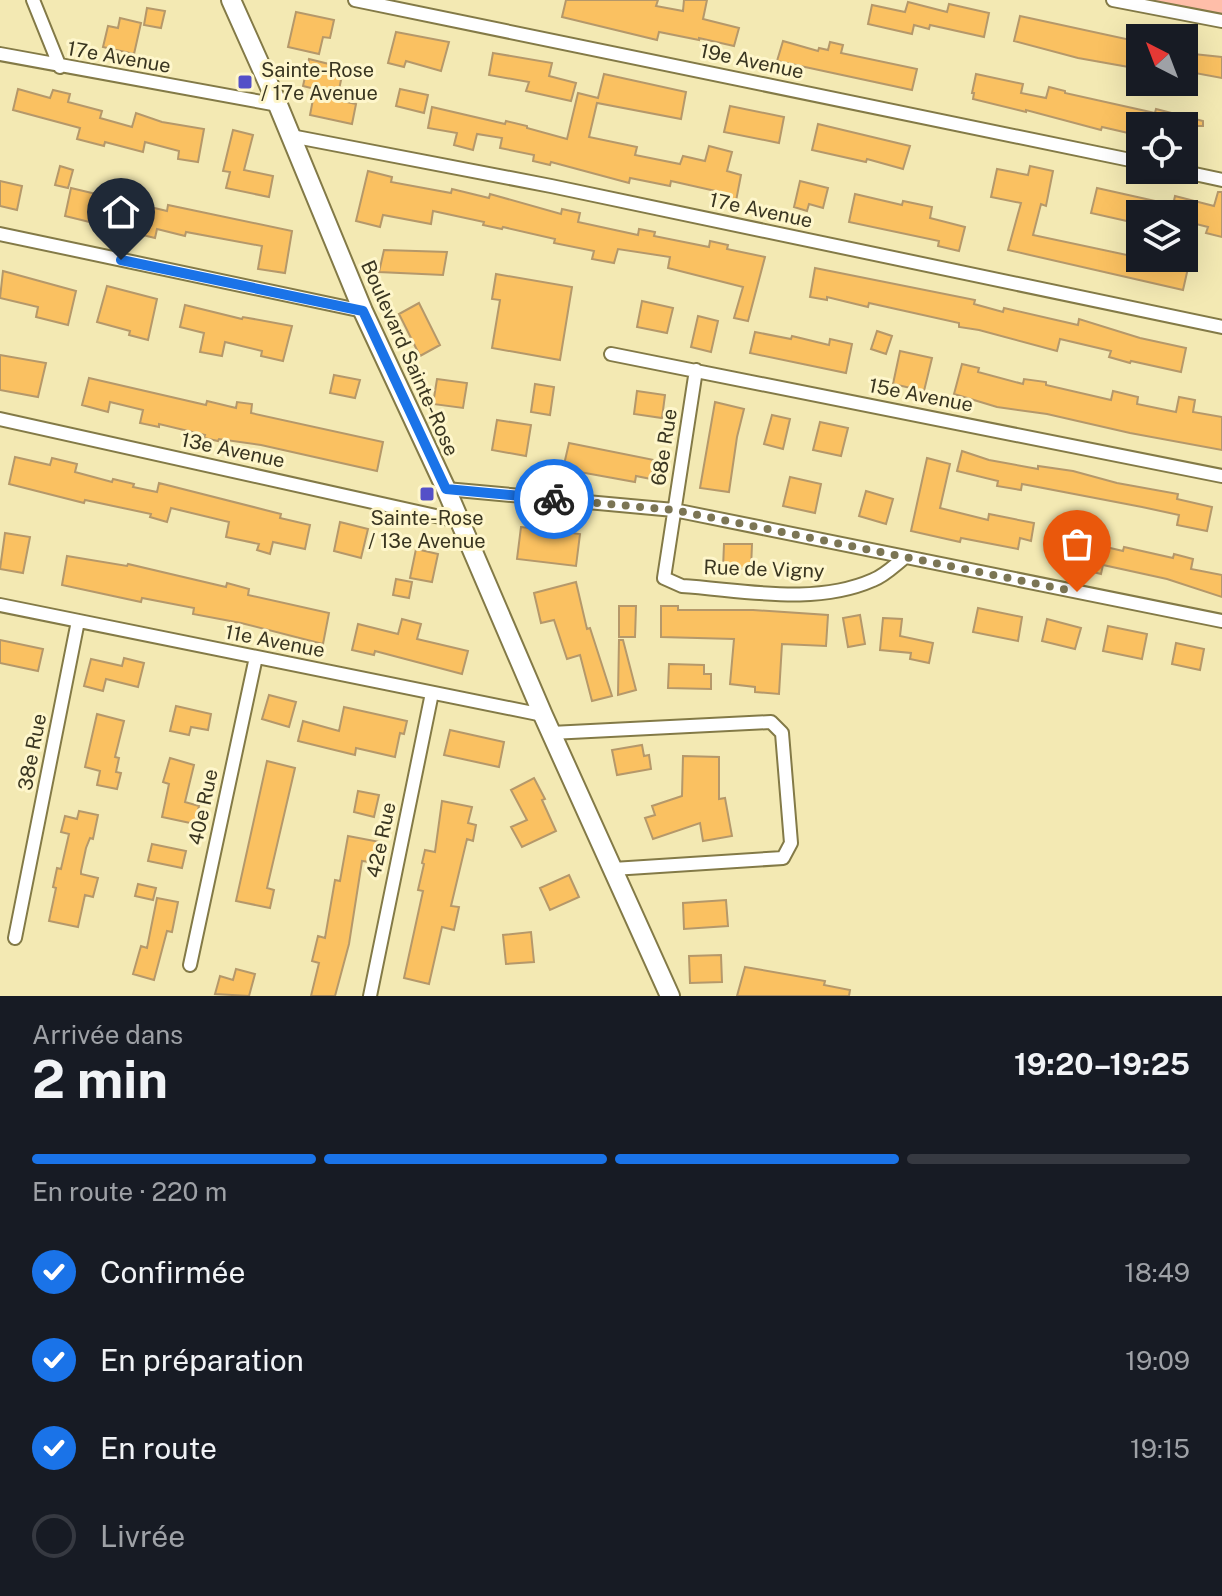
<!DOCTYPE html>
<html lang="fr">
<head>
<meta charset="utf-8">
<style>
	body { margin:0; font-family:"Public Sans",sans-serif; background:#242831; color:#f1f3f6; height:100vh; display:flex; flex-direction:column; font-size:30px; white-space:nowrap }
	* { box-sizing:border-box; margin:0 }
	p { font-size:26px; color:#9ea1a6 }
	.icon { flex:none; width:44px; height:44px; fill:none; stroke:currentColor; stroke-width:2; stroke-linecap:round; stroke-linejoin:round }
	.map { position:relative; height:996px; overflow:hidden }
	.panel { display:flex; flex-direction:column; background:#171b24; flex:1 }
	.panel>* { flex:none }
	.needle { width:52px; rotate:318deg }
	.buttons { position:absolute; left:1126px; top:24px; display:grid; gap:16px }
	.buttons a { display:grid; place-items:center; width:72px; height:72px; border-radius:0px; background:#171b24; box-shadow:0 8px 32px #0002; font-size:40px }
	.pin { position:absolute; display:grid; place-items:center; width:68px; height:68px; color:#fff; margin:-82px -34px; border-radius:50% 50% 50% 0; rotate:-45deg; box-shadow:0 0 8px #0007 }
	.pin .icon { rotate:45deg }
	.courier { position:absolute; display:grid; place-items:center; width:80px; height:80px; margin:-40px; border:6px solid #1a73e8; border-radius:50%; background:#fff; color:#222; box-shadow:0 2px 10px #0007 }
	.summary em { font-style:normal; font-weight:700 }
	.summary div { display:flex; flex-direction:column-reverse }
	.summary { display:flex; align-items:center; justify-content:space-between; height:136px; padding:0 32px }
	h1 { font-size:52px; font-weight:700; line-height:60px }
	.bar { display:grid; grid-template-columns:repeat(4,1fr); gap:12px 8px; align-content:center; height:96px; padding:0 32px }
	.bar i { height:10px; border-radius:6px; background:#363941 }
	.bar .selected { background:#1a73e8 }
	.bar p { grid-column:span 4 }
	ol { padding:0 32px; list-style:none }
	li { display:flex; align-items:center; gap:24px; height:88px }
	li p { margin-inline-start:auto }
	li .icon { padding:8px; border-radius:50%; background:#1a73e8; color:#fff; stroke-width:4 }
	li:last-child { color:#9ea1a6 }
	li i { width:44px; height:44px; border:4px solid #363941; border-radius:50% }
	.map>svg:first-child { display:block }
	.green { fill:#ffbea9 }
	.building { fill:#fac161; stroke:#b5986a; stroke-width:2 }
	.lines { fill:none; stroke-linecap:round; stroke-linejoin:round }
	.street-casing { stroke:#837a47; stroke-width:16 }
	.secondary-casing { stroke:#837a47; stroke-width:22 }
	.street { stroke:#fff; stroke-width:12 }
	.secondary { stroke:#fff; stroke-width:18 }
	.done { stroke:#7b7554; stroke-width:8; stroke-dasharray:0 14.4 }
	.route { stroke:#1a73e8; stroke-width:10 }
	.poi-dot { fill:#5450c8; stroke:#fef6cb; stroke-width:3 }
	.labels { text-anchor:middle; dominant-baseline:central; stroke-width:6; stroke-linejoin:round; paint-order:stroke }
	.street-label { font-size:20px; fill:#3a3621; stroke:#fef6cb }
	.poi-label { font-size:20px; fill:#3a3621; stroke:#fef6cb; text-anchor:start }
</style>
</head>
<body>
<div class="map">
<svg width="1222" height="996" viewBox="0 0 1222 996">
	<rect width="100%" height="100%" fill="#f3e9b3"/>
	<!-- green -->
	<path class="green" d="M1153,0H1222V15Z"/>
	<!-- building -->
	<path class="building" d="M566,0H658L656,6L683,11L684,0H707L703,19L739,28L734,46L699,38V40L659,32L657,40L562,17Z
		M908,2L947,12L949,4L989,13L984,37L930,25L929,29L914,25L912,34L868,24L872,5L905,12Z
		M147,8L165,11L161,28L144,25Z
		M296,12L334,20L330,38L323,37L319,54L288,47Z
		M1020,16L1140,42V69L1078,58L1014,41Z
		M120,18L141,23L134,54L103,47L108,26L118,28Z
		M396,32L449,42L441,71L406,61L404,67L388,63Z
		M783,41L818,51L819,48L828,50L830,42L843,45L841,53L917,69L912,90L777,61Z
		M493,53L552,63L549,76L576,83L571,101L526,91L529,82L489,75Z
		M1184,53L1222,57V78L1184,71Z
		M309,59L329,64L327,71L342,75L337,100L356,104L352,124L310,115L315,89L303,86Z
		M604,74L686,92L681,119L597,103L589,137L637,147L635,155L680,164L683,156L705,161L709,146L732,152L727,171L741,175L736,201L719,197L720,192L671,181L670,186L630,178L629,183L551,162L550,165L533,161L534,155L500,148L502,138L477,134L473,150L454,145L457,133L428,128L432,107L505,124L506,121L527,126V128L567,139L578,93L598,98Z
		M976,74L1023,84L1021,93L1046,98L1049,87L1065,91V93L1155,113L1156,109L1203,121V126H1140L1137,135L1102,127L1101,130L1026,110V112L973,99L974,93H972Z
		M18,89L50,98L53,90L70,94L68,102L102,111L100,118L132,127L136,113L162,122L204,129L198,162L178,159L179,151L145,142L143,152L105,142L104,146L77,139L80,128L13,110Z
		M400,89L428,95L424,113L396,106Z
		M730,106L784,117L779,143L724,132Z
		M818,124L910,146L903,169L867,159L866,162L812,150Z
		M233,130L253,135L244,170L273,176L269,197L226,188L230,172L223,171Z
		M60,166L73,170L68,188L55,185Z
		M1030,166L1053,171L1046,206L1041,204L1033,235L1188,268L1183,290L1008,250L1021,203L991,197L997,169L1028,175Z
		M368,171L392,177L391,182L451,193L452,189L489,198L490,194L561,214L562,209L580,213L578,222L638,235L639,229L655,232L654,236L709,247L710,241L728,245L727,249L765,257L748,321L734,318L743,287L668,268L670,257L618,249L614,263L592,259L594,251L554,243L555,239L503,227L502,229L483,225L484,222L433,211L431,224L383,215L380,227L356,221Z
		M0,181L22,186L17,210L0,206Z
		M800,181L828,188L823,208L809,204L807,211L794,207Z
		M71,188L167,211L168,205L292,231L285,273L258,269L262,246L186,232L185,236L157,229L155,238L65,216Z
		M1097,188L1173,205L1175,196L1214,206L1218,192H1222V237L1206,233L1208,227L1184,221V214H1140V224L1091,213Z
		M855,194L902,205L903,201L932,207L930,218L965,227L959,251L938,246L939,241L849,222Z
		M384,250L447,252L443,275L379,272Z
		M815,268L975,300L974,304L1003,312L1004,308L1078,325L1079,319L1140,338L1186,348L1181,372L1131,361L1130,363L1109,357L1111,351L1060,339L1057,351L979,330L959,327V323L869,303L868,307L827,297V300L810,297Z
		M3,271L76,291L68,325L36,317L38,307L0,298Z
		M496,274L572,287L560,360L492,348L500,300L492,299Z
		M107,286L157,299L148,340L129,335L130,331L97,322Z
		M642,301L673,308L667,333L637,327Z
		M419,303L440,345L420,356L399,314Z
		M185,305L242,319L243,317L292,326L283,361L261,356L262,351L225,342L222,356L200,352L204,333L180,327Z
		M698,316L718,321L711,352L691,347Z
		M877,331L892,336L886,354L871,349Z
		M755,332L791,339L792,336L829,345L830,339L852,344L846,373L750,353Z
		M900,351L932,358L924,391L893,384Z
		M0,355L46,363L38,397L0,390Z
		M962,364L979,368L978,372L1023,384L1024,379L1046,382V385L1111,400L1113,391L1138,397L1137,404L1176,412L1179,397L1195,400L1193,412L1222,417V450L1130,433L1047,414L997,407L954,394Z
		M334,375L360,380L355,398L330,393Z
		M89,378L206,405L207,401L236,408L237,402L252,404L251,413L383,442L377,471L261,445L219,439L218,441L204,438L205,435L159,424V427L140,423L143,410L110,402L108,412L82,405Z
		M437,379L467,383L463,408L433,404Z
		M535,384L554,387L550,415L531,412Z
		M637,391L665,395L662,418L634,414Z
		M715,402L744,409L737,437L729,492L700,488Z
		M772,415L790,419L783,449L764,444Z
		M497,420L531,425L526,456L492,450Z
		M820,422L848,428L841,456L813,450Z
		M569,443L654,460L651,479L636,476L635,482L563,469Z
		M962,451L989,460L1038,469V466L1073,471L1117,483L1178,494L1177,499L1212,507L1207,531L1177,525L1179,515L1142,507L1022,484L1021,490L997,486L998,481L957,471Z
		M15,457L50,465L52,458L77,464L75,472L112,482L113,479L134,484L133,487L157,492L159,483L281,514L280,518L310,525L305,549L273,542L270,554L257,550L259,544L226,537L229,522L171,508L167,522L150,517L151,514L85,500L84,503L9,484Z
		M927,458L950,464L940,508L988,520L989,514L1034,523L1031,541L1020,538L1018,549L961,538L960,542L911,531Z
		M790,477L821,484L815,513L783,506Z
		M866,491L893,499L886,524L859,516Z
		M340,522L368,529L361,558L334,551Z
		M521,527L580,534L576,566L517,559Z
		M5,533L30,537L23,573L0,569Z
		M1068,538L1123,551L1124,547L1173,558L1174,554L1193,559L1191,569L1222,575V597L1167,579L1103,565L1101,574L1085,570L1086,563L1063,557Z
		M724,544H752L751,569H723Z
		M416,549L438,554L432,582L410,578Z
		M67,556L127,566L128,564L226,587L227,583L249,589L248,595L329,613L323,644L241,623L193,614L194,608L142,598L141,602L62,585Z
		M396,579L412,582L409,598L393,595Z
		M576,582L587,629L590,628L612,696L592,701L580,655L567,659L554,620L541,623L534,593Z
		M619,606H636L635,637H619Z
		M661,606H678V610H753L828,615L826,646L782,644L779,694L755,692V687L730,684L734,639L661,637Z
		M978,608L1022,617L1018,641L973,632Z
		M860,615L865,644L848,647L843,618Z
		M883,618L902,619L900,636L933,643L929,663L910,659L911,653L880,650Z
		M402,619L421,624L417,639L468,651L462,674L375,651L374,655L352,650L358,624L398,634Z
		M1047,619L1081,628L1075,649L1042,641Z
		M1108,626L1147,634L1142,659L1103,651Z
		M0,640L43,649L38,671L0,663Z
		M619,640H623L636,690L618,695Z
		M1176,643L1204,649L1200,670L1172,664Z
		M124,658L144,663L138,687L106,679L103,691L84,686L91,659L122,666Z
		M669,664L704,665V674H711V689L668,688Z
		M269,695L296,702L289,727L262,719Z
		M176,706L211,714L208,730L191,727L189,735L170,731Z
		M344,707L407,721L404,734L400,733L395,757L356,748L355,755L298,741L303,721L339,731Z
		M97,714L124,721L115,757L119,758L116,772L121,773L117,789L97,785L100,771L85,767Z
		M450,730L504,742L499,767L444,755Z
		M642,745L644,756L649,755L651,769L617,775L612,750Z
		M683,756L719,757V799L725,798L732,836L703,841L700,823L653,839L645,818L655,815L652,806L682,796Z
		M170,758L194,765L185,802L199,806L195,824L162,817L169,784L163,782Z
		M267,761L295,768L267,888L274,890L270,908L236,901Z
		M534,778L545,799L542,800L556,831L522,847L511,827L527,820L511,790Z
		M358,791L379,795L374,817L354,812Z
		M442,801L472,807L468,823L476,825L473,841L467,839L451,906L459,907L454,930L442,927L429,984L404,978L423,891L418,890L424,864L422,863L425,850L435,852Z
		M79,811L98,815L93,839L90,838L86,848L81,871V874L98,878L93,897L85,895L78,927L49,921L56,888L53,887L57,868L61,869L69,834L61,832L65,816L77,819Z
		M348,836L380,842L376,863L362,861L349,944L335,996H311L319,963L312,961L318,936L325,938L335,880L340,881Z
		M152,844L186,851L182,868L148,861Z
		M569,875L579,897L550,910L540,888Z
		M138,884L156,888L153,900L135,896Z
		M157,898L178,902L172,932L167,931L154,980L133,974L141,946L147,948Z
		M726,900L728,926L684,929L683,903Z
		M531,932L534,962L506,964L503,935Z
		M721,955L722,982L690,983L689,956Z
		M745,967L825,981L824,985L850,990L849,996H737Z
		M236,969L255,974L249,996L215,994L220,976L233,980Z"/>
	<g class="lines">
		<defs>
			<path id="street" d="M33,0L60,67
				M355,0L1140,162
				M1113,0L1222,21
				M0,54L278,105
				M291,136L551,186L1222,327
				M1176,170L1222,180
				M0,234L363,311
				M611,354L1222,476
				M696,370L664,578L682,586C744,590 814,606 873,580C884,576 894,566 904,558
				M0,419L458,521
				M446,489L674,510L1222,621
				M0,605L543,715
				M551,733L771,722L782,733L791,843L783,858L613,869
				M15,938L78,621
				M190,965L256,657
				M370,996L432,693"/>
			<path id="secondary" d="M231,0L278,105L363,311L446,489L543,715L670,996"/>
		</defs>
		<!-- street casing -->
		<use href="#street" class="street-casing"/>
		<!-- secondary casing -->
		<use href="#secondary" class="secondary-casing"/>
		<!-- street -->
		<use href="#street" class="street"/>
		<!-- secondary -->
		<use href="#secondary" class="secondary"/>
	</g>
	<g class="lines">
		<!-- done -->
		<path class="done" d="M554,499L674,510L1077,592"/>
		<!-- route -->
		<path class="route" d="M121,260L363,311L446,489L554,499"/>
	</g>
	<!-- markers -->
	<g class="poi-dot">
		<rect x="237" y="74" width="16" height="16" rx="4"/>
		<rect x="419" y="486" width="16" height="16" rx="4"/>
	</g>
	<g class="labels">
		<!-- street labels -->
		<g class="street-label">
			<text transform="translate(119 57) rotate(10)">17e Avenue</text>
			<text transform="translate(752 61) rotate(12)">19e Avenue</text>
			<text transform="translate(761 210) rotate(12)">17e Avenue</text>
			<text transform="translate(410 358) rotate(66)">Boulevard Sainte-Rose</text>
			<text transform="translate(921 395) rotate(11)">15e Avenue</text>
			<text transform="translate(664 447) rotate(-81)">68e Rue</text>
			<text transform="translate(233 450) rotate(12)">13e Avenue</text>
			<text transform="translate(764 569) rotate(2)">Rue de Vigny</text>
			<text transform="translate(275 641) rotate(11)">11e Avenue</text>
			<text transform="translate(32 752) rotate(-79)">38e Rue</text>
			<text transform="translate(203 807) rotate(-78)">40e Rue</text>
			<text transform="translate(381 840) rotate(-78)">42e Rue</text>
		</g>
		<!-- poi labels -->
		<g class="poi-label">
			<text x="261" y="70">Sainte-Rose<tspan x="261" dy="23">/ 17e Avenue</tspan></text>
			<text x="427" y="518" text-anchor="middle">Sainte-Rose<tspan x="427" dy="23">/ 13e Avenue</tspan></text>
		</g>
	</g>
</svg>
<div class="buttons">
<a><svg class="needle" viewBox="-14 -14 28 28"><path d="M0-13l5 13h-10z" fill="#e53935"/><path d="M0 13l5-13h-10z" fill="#9ea1a6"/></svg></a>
<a><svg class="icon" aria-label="locate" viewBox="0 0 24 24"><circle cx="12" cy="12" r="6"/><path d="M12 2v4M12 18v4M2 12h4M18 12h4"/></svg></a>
<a><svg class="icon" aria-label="layers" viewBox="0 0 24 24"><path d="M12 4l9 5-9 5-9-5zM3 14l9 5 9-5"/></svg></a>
</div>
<div class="pin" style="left:1077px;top:592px;background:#ea580c"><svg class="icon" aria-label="bag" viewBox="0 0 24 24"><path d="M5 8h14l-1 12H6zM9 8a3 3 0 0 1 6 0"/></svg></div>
<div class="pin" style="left:121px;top:260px;background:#1f2937"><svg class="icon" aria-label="home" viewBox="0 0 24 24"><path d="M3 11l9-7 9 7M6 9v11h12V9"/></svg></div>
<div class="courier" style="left:554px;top:499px"><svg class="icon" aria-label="bike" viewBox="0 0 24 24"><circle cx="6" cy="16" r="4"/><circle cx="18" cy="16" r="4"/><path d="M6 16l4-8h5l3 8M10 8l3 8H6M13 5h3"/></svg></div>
</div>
<section class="panel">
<div class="summary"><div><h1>2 min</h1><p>Arrivée dans</p></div><em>19:20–19:25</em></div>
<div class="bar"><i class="selected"></i><i class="selected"></i><i class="selected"></i><i></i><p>En route · 220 m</p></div>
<ol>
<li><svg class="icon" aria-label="check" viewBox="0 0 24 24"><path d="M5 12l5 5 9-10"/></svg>Confirmée<p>18:49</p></li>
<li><svg class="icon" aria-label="check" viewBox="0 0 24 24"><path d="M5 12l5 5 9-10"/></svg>En préparation<p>19:09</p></li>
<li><svg class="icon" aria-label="check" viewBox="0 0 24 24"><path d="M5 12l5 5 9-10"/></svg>En route<p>19:15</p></li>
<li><i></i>Livrée</li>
</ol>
</section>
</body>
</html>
